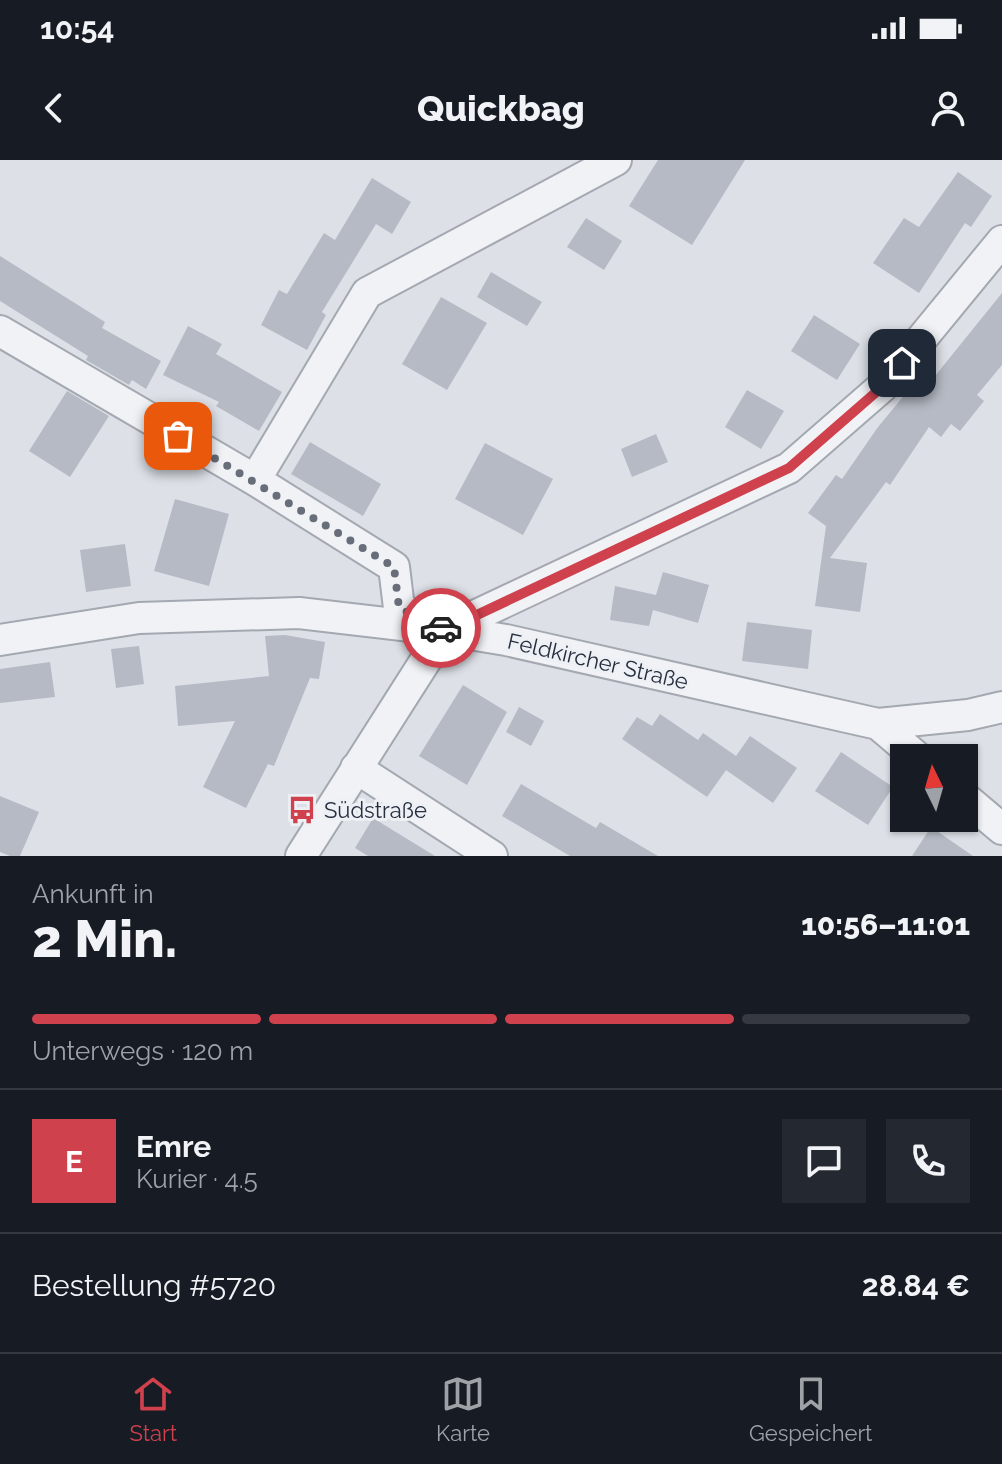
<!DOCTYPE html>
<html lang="de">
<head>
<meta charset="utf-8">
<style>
	body { margin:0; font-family:Raleway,sans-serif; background:#242831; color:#f1f3f6; height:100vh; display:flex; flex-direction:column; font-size:30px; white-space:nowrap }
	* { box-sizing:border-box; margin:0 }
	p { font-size:26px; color:#9ea1a6 }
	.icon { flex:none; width:44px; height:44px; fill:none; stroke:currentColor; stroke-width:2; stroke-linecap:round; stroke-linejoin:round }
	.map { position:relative; height:696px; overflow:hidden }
	.side { display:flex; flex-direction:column; background:#171b24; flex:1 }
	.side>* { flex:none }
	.needle { width:52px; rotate:355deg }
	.buttons { position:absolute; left:890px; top:584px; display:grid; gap:16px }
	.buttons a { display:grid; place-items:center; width:88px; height:88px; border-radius:0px; background:#171b24; box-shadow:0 2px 6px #0004; font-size:40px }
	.pin { position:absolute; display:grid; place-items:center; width:68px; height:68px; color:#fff; margin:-34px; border-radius:16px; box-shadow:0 4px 12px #0006 }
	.courier { position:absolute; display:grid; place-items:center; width:80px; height:80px; margin:-40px; border:6px solid #ce414d; border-radius:50%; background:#fff; color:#222; box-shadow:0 2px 10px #0007 }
	.overview em { font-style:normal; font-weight:800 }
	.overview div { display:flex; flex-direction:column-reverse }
	.overview { display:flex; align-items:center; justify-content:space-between; height:136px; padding:0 32px }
	h1 { font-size:52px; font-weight:800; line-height:60px }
	.bar { display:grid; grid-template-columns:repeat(4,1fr); gap:12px 8px; align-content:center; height:96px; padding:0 32px }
	.bar i { height:10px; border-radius:6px; background:#363941 }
	.bar .on { background:#ce414d }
	.bar p { grid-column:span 4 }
	.line { display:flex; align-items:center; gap:20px; padding:0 32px; border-top:2px solid #363941 }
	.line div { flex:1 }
	.round { display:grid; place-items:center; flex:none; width:84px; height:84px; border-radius:0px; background:#242831 }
	.status { display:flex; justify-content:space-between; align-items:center; height:56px; padding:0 40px; background:#171b24; direction:ltr }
	.status svg { height:22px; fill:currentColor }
	header { display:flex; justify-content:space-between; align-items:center; height:104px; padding:0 32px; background:#171b24; font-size:36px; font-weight:800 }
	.menu { display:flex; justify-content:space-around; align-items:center; height:112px; border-top:2px solid #363941; background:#171b24; font-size:22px; color:#9ea1a6 }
	.menu a { display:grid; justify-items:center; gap:4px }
	.menu .on { color:#ce414d }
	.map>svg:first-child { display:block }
	.building { fill:#b5bac4 }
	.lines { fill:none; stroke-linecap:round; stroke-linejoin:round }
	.minor-casing { stroke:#a3a8b1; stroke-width:34 }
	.minor { stroke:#f0f2f6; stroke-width:30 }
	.done { stroke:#676d79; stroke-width:8; stroke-dasharray:0 14.4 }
	.route { stroke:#ce414d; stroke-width:10 }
	.labels { text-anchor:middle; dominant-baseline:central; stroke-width:6; stroke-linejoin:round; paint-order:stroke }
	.street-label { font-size:22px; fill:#272e3e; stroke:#edf0f5 }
	.poi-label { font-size:22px; fill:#272e3e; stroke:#edf0f5; text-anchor:start }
</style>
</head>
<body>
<div class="status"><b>10:54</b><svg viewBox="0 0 49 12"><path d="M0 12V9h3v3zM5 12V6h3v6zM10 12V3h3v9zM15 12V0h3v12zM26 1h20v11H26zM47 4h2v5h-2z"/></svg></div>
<header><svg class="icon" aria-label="back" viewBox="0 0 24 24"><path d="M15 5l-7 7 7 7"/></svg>Quickbag<svg class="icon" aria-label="person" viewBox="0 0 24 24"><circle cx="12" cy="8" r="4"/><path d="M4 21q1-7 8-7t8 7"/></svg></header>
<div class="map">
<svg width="1002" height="696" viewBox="0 0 1002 696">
	<rect width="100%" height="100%" fill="#dde1e7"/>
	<!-- building -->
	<path class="building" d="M658,0H745L692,85L629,46Z
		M958,12L992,36L971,67L965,63L919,133L873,103L904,58L919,67Z
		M372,18L411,42L392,74L376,64L322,152L326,155L307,190L261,165L279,130L287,134L324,73L335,80Z
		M586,58L622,81L604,110L567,87Z
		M0,96L105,162L102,168L161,201L146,229L132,220L129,225L86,200L88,196L0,141Z
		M491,112L542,142L527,166L477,137Z
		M1002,133V205L977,235L984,241L960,271L951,264L941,277L929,267L890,325L886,322L830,398L867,403L860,452L815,446L826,366L808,353L836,315L842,319L878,267L926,209L935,216Z
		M441,137L487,163L447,230L402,204Z
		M814,155L860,184L837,220L791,191Z
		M188,166L222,184L216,194L282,232L259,271L216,246L219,242L163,215Z
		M747,230L784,251L761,289L725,267Z
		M67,231L109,256L70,317L29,291Z
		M656,274L668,302L632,317L621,289Z
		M310,282L381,324L363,356L291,314Z
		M485,283L553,319L523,375L455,339Z
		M175,339L229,354L209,426L154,411Z
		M125,384L131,426L86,432L80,390Z
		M663,412L709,425L698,463L653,450L649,466L610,460L615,426L656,435Z
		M747,462L812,470L808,509L742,501Z
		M285,475L325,482L319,519L310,518L274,606L268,604L246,648L203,627L235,561L178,566L175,526L269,516L265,476Z
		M139,486L144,524L116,528L111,489Z
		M50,502L55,537L0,543V509Z
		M463,525L507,552L467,625L419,596Z
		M519,547L544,561L531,586L506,572Z
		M660,554L698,580L703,573L736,596L750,576L797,608L773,643L726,610L729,606L707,637L622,579L637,557L652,566Z
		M841,592L893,627L868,665L815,631Z
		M521,624L596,668L600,662L658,696H570L502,656Z
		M0,636L39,652L20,696H10L0,692Z
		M373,658L435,696H368L355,688Z
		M931,667L973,696H912Z"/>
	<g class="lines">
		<defs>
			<path id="minor" d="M0,171L255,320L394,407L399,448L432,464
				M255,320L367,133L616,0
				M445,470L789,308L882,227L1002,81
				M0,480L139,458L299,453L445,470L506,480L878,564L968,555L1002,547
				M878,564L918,598
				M356,608L492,696
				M964,637L1002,669
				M301,696L445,470"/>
		</defs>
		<!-- minor casing -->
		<use href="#minor" class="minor-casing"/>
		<!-- minor -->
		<use href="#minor" class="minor"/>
	</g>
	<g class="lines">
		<!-- done -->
		<path class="done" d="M178,276L394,407L399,448L441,468"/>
		<!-- route -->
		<path class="route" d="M441,468L445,470L789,308L882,227L902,203"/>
	</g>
	<!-- icons -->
	<defs>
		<symbol id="bus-bare" viewBox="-9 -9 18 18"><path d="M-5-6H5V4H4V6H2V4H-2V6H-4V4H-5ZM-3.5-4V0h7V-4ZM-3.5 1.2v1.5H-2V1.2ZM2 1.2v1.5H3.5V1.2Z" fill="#ce414d" stroke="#edf0f5" stroke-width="2.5" paint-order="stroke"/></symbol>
	</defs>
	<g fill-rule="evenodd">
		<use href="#bus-bare" x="282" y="630" width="40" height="40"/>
	</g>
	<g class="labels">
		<!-- street labels -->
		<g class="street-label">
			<text transform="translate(598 501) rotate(13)">Feldkircher Straße</text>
		</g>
		<!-- poi labels -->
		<g class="poi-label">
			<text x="324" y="650">Südstraße</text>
		</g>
	</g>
</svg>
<div class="buttons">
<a><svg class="needle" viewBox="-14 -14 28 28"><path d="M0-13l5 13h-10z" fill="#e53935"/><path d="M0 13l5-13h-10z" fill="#9ea1a6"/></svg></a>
</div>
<div class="pin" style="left:178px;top:276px;background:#ea580c"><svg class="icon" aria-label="bag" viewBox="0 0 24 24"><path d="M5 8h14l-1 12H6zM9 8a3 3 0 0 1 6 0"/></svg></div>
<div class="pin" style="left:902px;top:203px;background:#1f2937"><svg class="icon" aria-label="home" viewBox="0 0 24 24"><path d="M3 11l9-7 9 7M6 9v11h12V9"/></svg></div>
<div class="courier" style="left:441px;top:468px"><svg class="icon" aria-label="car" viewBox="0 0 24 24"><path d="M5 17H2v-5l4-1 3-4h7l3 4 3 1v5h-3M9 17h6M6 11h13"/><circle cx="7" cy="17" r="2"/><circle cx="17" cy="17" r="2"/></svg></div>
</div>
<section class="side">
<div class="overview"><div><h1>2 Min.</h1><p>Ankunft in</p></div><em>10:56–11:01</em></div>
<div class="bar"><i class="on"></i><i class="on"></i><i class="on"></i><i></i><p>Unterwegs · 120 m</p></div>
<div class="line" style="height:144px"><b class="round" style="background:#ce414d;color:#fff">E</b><div><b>Emre</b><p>Kurier · 4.5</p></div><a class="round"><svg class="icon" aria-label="chat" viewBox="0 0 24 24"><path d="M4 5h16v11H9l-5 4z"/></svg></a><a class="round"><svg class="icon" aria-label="phone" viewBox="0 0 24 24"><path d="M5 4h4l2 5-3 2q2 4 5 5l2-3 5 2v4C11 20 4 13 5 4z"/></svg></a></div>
<div class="line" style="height:104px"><div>Bestellung #5720</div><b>28.84 €</b></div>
</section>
<nav class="menu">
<a class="on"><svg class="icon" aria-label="home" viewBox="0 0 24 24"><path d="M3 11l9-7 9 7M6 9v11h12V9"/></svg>Start</a>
<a><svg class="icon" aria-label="map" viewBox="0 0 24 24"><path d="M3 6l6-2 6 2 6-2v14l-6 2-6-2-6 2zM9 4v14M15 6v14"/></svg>Karte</a>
<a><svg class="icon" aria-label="saved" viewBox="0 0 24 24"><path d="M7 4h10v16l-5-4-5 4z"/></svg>Gespeichert</a>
</nav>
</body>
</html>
